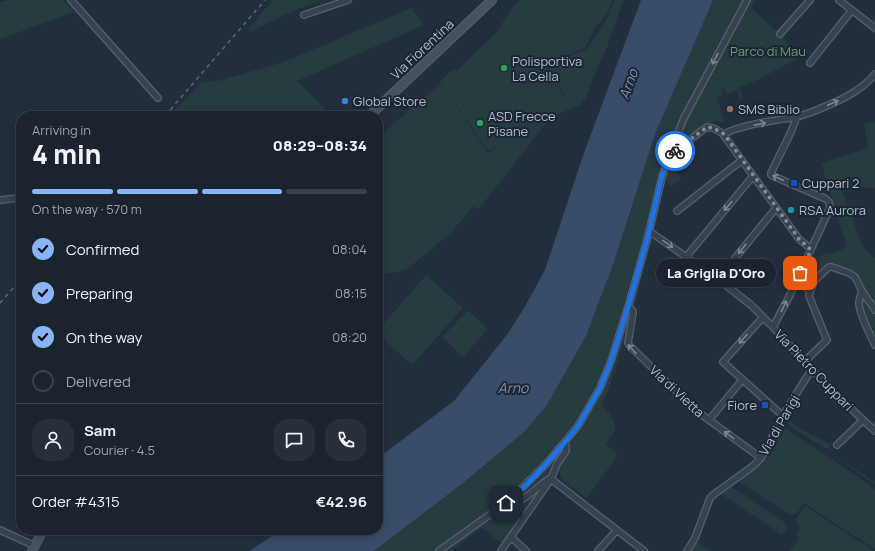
<!DOCTYPE html>
<html lang="en">
<head>
<meta charset="utf-8">
<style>
	body { margin:0; font-family:Manrope,sans-serif; background:#282f3a; color:#f1f3f6; height:100vh; display:flex; flex-direction:column; font-size:15px; white-space:nowrap }
	* { box-sizing:border-box; margin:0 }
	p { font-size:13px; color:#a0a4aa }
	.icon { flex:none; width:22px; height:22px; fill:none; stroke:currentColor; stroke-width:2; stroke-linecap:round; stroke-linejoin:round }
	.map { position:relative; flex:1; overflow:hidden }
	.panel { position:absolute; left:16px; top:111px; width:367px; height:424px; display:flex; flex-direction:column; background:#1b232e; border-radius:16px; box-shadow:0 2px 10px #0003,0 0 0 1px #39404a }
	.panel>* { flex:none }
	.pin { position:absolute; display:grid; place-items:center; width:34px; height:34px; color:#fff; margin:-17px; border-radius:8px; box-shadow:0 2px 6px #0006 }
	.courier { position:absolute; display:grid; place-items:center; width:40px; height:40px; margin:-20px; border:3px solid #1a73e8; border-radius:50%; background:#fff; color:#222; box-shadow:0 1px 5px #0007 }
	.bubble { position:absolute; height:28px; border-radius:14px; background:#1b232e; box-shadow:0 2px 10px #0003,0 0 0 1px #39404a; font-size:13px; font-weight:800; line-height:28px; text-align:center }
	.head em { font-style:normal; font-weight:800 }
	.head div { display:flex; flex-direction:column-reverse }
	.head { display:flex; align-items:center; justify-content:space-between; height:68px; padding:0 16px }
	h1 { font-size:26px; font-weight:800; line-height:30px }
	.bar { display:grid; grid-template-columns:repeat(4,1fr); gap:6px 4px; align-content:center; height:48px; padding:0 16px }
	.bar i { height:5px; border-radius:3px; background:#39404a }
	.bar .current { background:#8ab4f8 }
	.bar p { grid-column:span 4 }
	.line { display:flex; align-items:center; gap:10px; padding:0 16px; border-top:1px solid #39404a }
	.line div { flex:1 }
	.round { display:grid; place-items:center; flex:none; width:42px; height:42px; border-radius:16px; background:#282f3a }
	ol { padding:0 16px; list-style:none }
	li { display:flex; align-items:center; gap:12px; height:44px }
	li p { margin-inline-start:auto }
	li .icon { padding:4px; border-radius:50%; background:#8ab4f8; color:#111; stroke-width:4 }
	li:last-child { color:#a0a4aa }
	li i { width:22px; height:22px; border:2px solid #39404a; border-radius:50% }
	.map>svg:first-child { display:block }
	.green { fill:#263c3f }
	.water { fill:#394c67 }
	.lines { fill:none; stroke-linecap:round; stroke-linejoin:round }
	.street-casing { stroke:#565f6c; stroke-width:8 }
	.secondary-casing { stroke:#565f6c; stroke-width:10 }
	.street { stroke:#38414e; stroke-width:5.5 }
	.secondary { stroke:#465061; stroke-width:8 }
	.rail { stroke:#5a6575; stroke-width:1.5; stroke-dasharray:4 4; stroke-linecap:butt }
	.oneway { stroke:#7c8592 }
	.done { stroke:#828b98; stroke-width:4; stroke-dasharray:0 7.2 }
	.route { stroke:#1a73e8; stroke-width:5 }
	.leisure-dot { fill:#2e9e5b; stroke:#1d2633; stroke-width:1.5 }
	.shop-dot { fill:#3f7fe0; stroke:#1d2633; stroke-width:1.5 }
	.education-dot { fill:#8d6e63; stroke:#1d2633; stroke-width:1.5 }
	.transit-dot { fill:#1a4fb4; stroke:#1d2633; stroke-width:1.5 }
	.culture-dot { fill:#0f9aa8; stroke:#1d2633; stroke-width:1.5 }
	.labels { text-anchor:middle; dominant-baseline:central; stroke-width:4; stroke-linejoin:round; paint-order:stroke }
	.street-label { font-size:13px; fill:#b4bcc9; stroke:#1d2633 }
	.park-label { font-size:13px; fill:#6b9a76; stroke:#1d2633 }
	.poi-label { font-size:13px; fill:#b4bcc9; stroke:#1d2633; text-anchor:start }
	.water-label { font-size:14px; font-style:italic; fill:#7c92b1; stroke:#1d2633 }
</style>
</head>
<body>
<div class="map">
<svg width="875" height="551" viewBox="0 0 875 551">
	<rect width="100%" height="100%" fill="#242f3e"/>
	<!-- green -->
	<path class="green" d="M9,0H63L74,12L0,39V7L1,2Z
		M273,0H319V1L291,12L250,32L248,29Z
		M519,0H613L607,14L597,25L585,48L545,64L564,97L520,129L565,97L547,64L586,50L604,24L615,0H624L618,16L606,50L594,75L586,97L579,106L555,115L544,126L478,210L473,206L451,233L417,261L405,270L378,275V137L441,83L488,153L501,143L488,151L440,81L454,68L456,71L496,33L511,9Z
		M712,0H755L751,8L780,34L801,57L755,81L739,87L743,98L740,99L737,91L727,94L725,89L721,90L722,96L717,98L724,123H722C712,115 692,135 683,141H682V138L677,136L669,155L673,158L671,165L682,179L671,187L666,181H665L653,236L633,310L618,362L606,395L601,405C606,409 618,422 615,430C614,432 608,440 606,444L618,455L587,498L562,480L559,471L551,472L545,479V484L503,544L482,528L450,551H374L463,483L524,432L547,405L586,336L614,262L655,134Z
		M411,8L424,25L297,81L332,116H177L175,110L202,82L218,81L284,62Z
		M875,122V188L840,186L863,247L875,258V306L868,299L856,276L850,269L833,263L827,265L814,276L806,273L805,270L810,258L836,252L847,247L821,163L868,148L864,123Z
		M426,275L463,308L412,365L378,335V330Z
		M863,300L875,314V338L862,308V301Z
		M468,310L488,329L463,357L442,337Z
		M378,344L386,353L380,358L378,359Z
		M788,420L801,429L831,445L828,448H824L822,447L817,443L813,442L808,437L792,428L787,422Z
		M782,426L835,461L875,489V549L804,503L797,513L792,515L779,508L738,481V480L758,465L766,455Z
		M836,457H837L875,482V485Z
		M730,486L784,522L787,528L782,535L720,493Z
		M805,506L874,551H790L799,538L795,535L800,527L798,526L796,519Z
		M697,541L710,551H691Z"/>
	<!-- water -->
	<path class="water" d="M641,0H713L655,134L614,262L586,336L547,405L524,432L463,483L374,551H249L282,530H378V458L454,401L506,336L523,310L545,270L585,150Z"/>
	<g class="lines">
		<defs>
			<path id="street" d="M71,0L158,98
				M839,0L875,28
				M304,15L348,0
				M780,34L810,0
				M810,63L852,10
				M797,117L790,134L771,173V175L773,176L826,199L829,202L830,208L789,297L773,327L830,389L875,431
				M724,134C743,124 774,121 795,117C806,115 815,111 824,107C843,99 862,90 875,74
				M669,155L707,127L713,128L722,133L799,239L811,249
				M0,200L19,198L21,201
				M677,211L742,160
				M649,231L718,279L751,305L773,327
				M686,257L753,176
				M20,270L21,269
				M800,273L815,280
				M798,278L810,292
				M718,279L776,208
				M862,291C860,296 859,300 859,304C860,316 870,334 875,345
				M628,307L632,310L633,312L628,343L629,345L687,402L698,412L761,458
				M763,317L723,362L783,416
				M805,361L827,340L809,296L810,292L815,280L827,269L829,267H832L849,273L855,277L862,291L875,310
				M709,420L742,380
				M837,445L863,420
				M551,479L644,551
				M510,500L513,502L521,500L526,497L541,485L549,479
				M0,530L35,546
				M511,537L526,551
				M439,551L510,500L546,464L578,426L600,388L611,361L628,307L648,236L662,177L669,156L684,118L747,0
				M501,551L551,479L557,464L566,451V446L565,442
				M598,551L617,530
				M687,551L695,538L710,498L713,495L753,466C766,455 772,436 780,421C790,403 801,386 812,369"/>
			<path id="secondary" d="M369,116L492,0
				M32,551L43,530"/>
		</defs>
		<!-- street casing -->
		<use href="#street" class="street-casing"/>
		<!-- secondary casing -->
		<use href="#secondary" class="secondary-casing"/>
		<!-- street -->
		<use href="#street" class="street"/>
		<!-- secondary -->
		<use href="#secondary" class="secondary"/>
		<!-- rail -->
		<path class="rail" d="M165,116L265,0
			M0,303L21,279"/>
	</g>
	<!-- one-way arrows -->
	<defs><path id="oneway-shaft" d="M-6 0H5M1.5-3L5.5 0L1.5 3" fill="none" stroke-width="1.6" stroke-linecap="round" stroke-linejoin="round"/></defs>
	<g class="oneway">
		<use href="#oneway-shaft" transform="translate(715 59) rotate(118)"/>
		<use href="#oneway-shaft" transform="translate(833 103) rotate(-23)"/>
		<use href="#oneway-shaft" transform="translate(760 124) rotate(-12)"/>
		<use href="#oneway-shaft" transform="translate(778 178) rotate(-155)"/>
		<use href="#oneway-shaft" transform="translate(728 206) rotate(130)"/>
		<use href="#oneway-shaft" transform="translate(668 244) rotate(35)"/>
		<use href="#oneway-shaft" transform="translate(742 249) rotate(129)"/>
		<use href="#oneway-shaft" transform="translate(784 306) rotate(-64)"/>
		<use href="#oneway-shaft" transform="translate(743 339) rotate(132)"/>
		<use href="#oneway-shaft" transform="translate(632 349) rotate(-132)"/>
		<use href="#oneway-shaft" transform="translate(729 435) rotate(-144)"/>
	</g>
	<g class="lines">
		<!-- done -->
		<path class="done" d="M675,151L707,127L713,128L724,134L799,239L811,250L800,273"/>
		<!-- route -->
		<path class="route" d="M506,503L527,484L546,464L565,442L578,426L600,388L611,361L628,307L648,236L662,176L669,156L675,151"/>
	</g>
	<!-- markers -->
	<g class="leisure-dot">
		<circle cx="504" cy="68" r="4"/>
		<circle cx="480" cy="123" r="4"/>
	</g>
	<circle class="shop-dot" cx="345" cy="101" r="4"/>
	<circle class="education-dot" cx="730" cy="109" r="4"/>
	<g class="transit-dot">
		<rect x="790" y="179" width="8" height="8" rx="2"/>
		<rect x="761" y="401" width="8" height="8" rx="2"/>
	</g>
	<circle class="culture-dot" cx="791" cy="210" r="4"/>
	<g class="labels">
		<!-- street labels -->
		<g class="street-label">
			<text transform="translate(422 49) rotate(-43)">Via Fiorentina</text>
			<text transform="translate(814 370) rotate(46)">Via Pietro Cuppari</text>
			<text transform="translate(677 391) rotate(43)">Via di Vietta</text>
			<text transform="translate(779 425) rotate(-60)">Via di Parigi</text>
		</g>
		<!-- park labels -->
		<g class="park-label">
			<text x="768" y="51">Parco di Mau</text>
		</g>
		<!-- poi labels -->
		<g class="poi-label">
			<text x="512" y="61">Polisportiva<tspan x="512" dy="15">La Cella</tspan></text>
			<text x="353" y="101">Global Store</text>
			<text x="738" y="109">SMS Biblio</text>
			<text x="488" y="116">ASD Frecce<tspan x="488" dy="15">Pisane</tspan></text>
			<text x="802" y="183">Cuppari 2</text>
			<text x="799" y="210">RSA Aurora</text>
			<text x="757" y="405" text-anchor="end">Fiore</text>
		</g>
		<!-- water labels -->
		<g class="water-label">
			<text transform="translate(628 84) rotate(-70)">Arno</text>
			<text x="513" y="387">Arno</text>
		</g>
	</g>
</svg>
<div class="pin" style="left:800px;top:273px;background:#ea580c"><svg class="icon" aria-label="bag" viewBox="0 0 24 24"><path d="M5 8h14l-1 12H6zM9 8a3 3 0 0 1 6 0"/></svg></div>
<div class="pin" style="left:506px;top:503px;background:#1f2937"><svg class="icon" aria-label="home" viewBox="0 0 24 24"><path d="M3 11l9-7 9 7M6 9v11h12V9"/></svg></div>
<div class="courier" style="left:675px;top:151px"><svg class="icon" aria-label="bike" viewBox="0 0 24 24"><circle cx="6" cy="16" r="4"/><circle cx="18" cy="16" r="4"/><path d="M6 16l4-8h5l3 8M10 8l3 8H6M13 5h3"/></svg></div>
<div class="bubble" style="left:656px;top:259px;width:120px">La Griglia D'Oro</div>
<section class="panel">
<div class="head"><div><h1>4 min</h1><p>Arriving in</p></div><em>08:29–08:34</em></div>
<div class="bar"><i class="current"></i><i class="current"></i><i class="current"></i><i></i><p>On the way · 570 m</p></div>
<ol>
<li><svg class="icon" aria-label="check" viewBox="0 0 24 24"><path d="M5 12l5 5 9-10"/></svg>Confirmed<p>08:04</p></li>
<li><svg class="icon" aria-label="check" viewBox="0 0 24 24"><path d="M5 12l5 5 9-10"/></svg>Preparing<p>08:15</p></li>
<li><svg class="icon" aria-label="check" viewBox="0 0 24 24"><path d="M5 12l5 5 9-10"/></svg>On the way<p>08:20</p></li>
<li><i></i>Delivered</li>
</ol>
<div class="line" style="height:72px"><a class="round"><svg class="icon" aria-label="person" viewBox="0 0 24 24"><circle cx="12" cy="8" r="4"/><path d="M4 21q1-7 8-7t8 7"/></svg></a><div><b>Sam</b><p>Courier · 4.5</p></div><a class="round"><svg class="icon" aria-label="chat" viewBox="0 0 24 24"><path d="M4 5h16v11H9l-5 4z"/></svg></a><a class="round"><svg class="icon" aria-label="phone" viewBox="0 0 24 24"><path d="M5 4h4l2 5-3 2q2 4 5 5l2-3 5 2v4C11 20 4 13 5 4z"/></svg></a></div>
<div class="line" style="height:52px"><div>Order #4315</div><b>€42.96</b></div>
</section>
</div>
</body>
</html>
